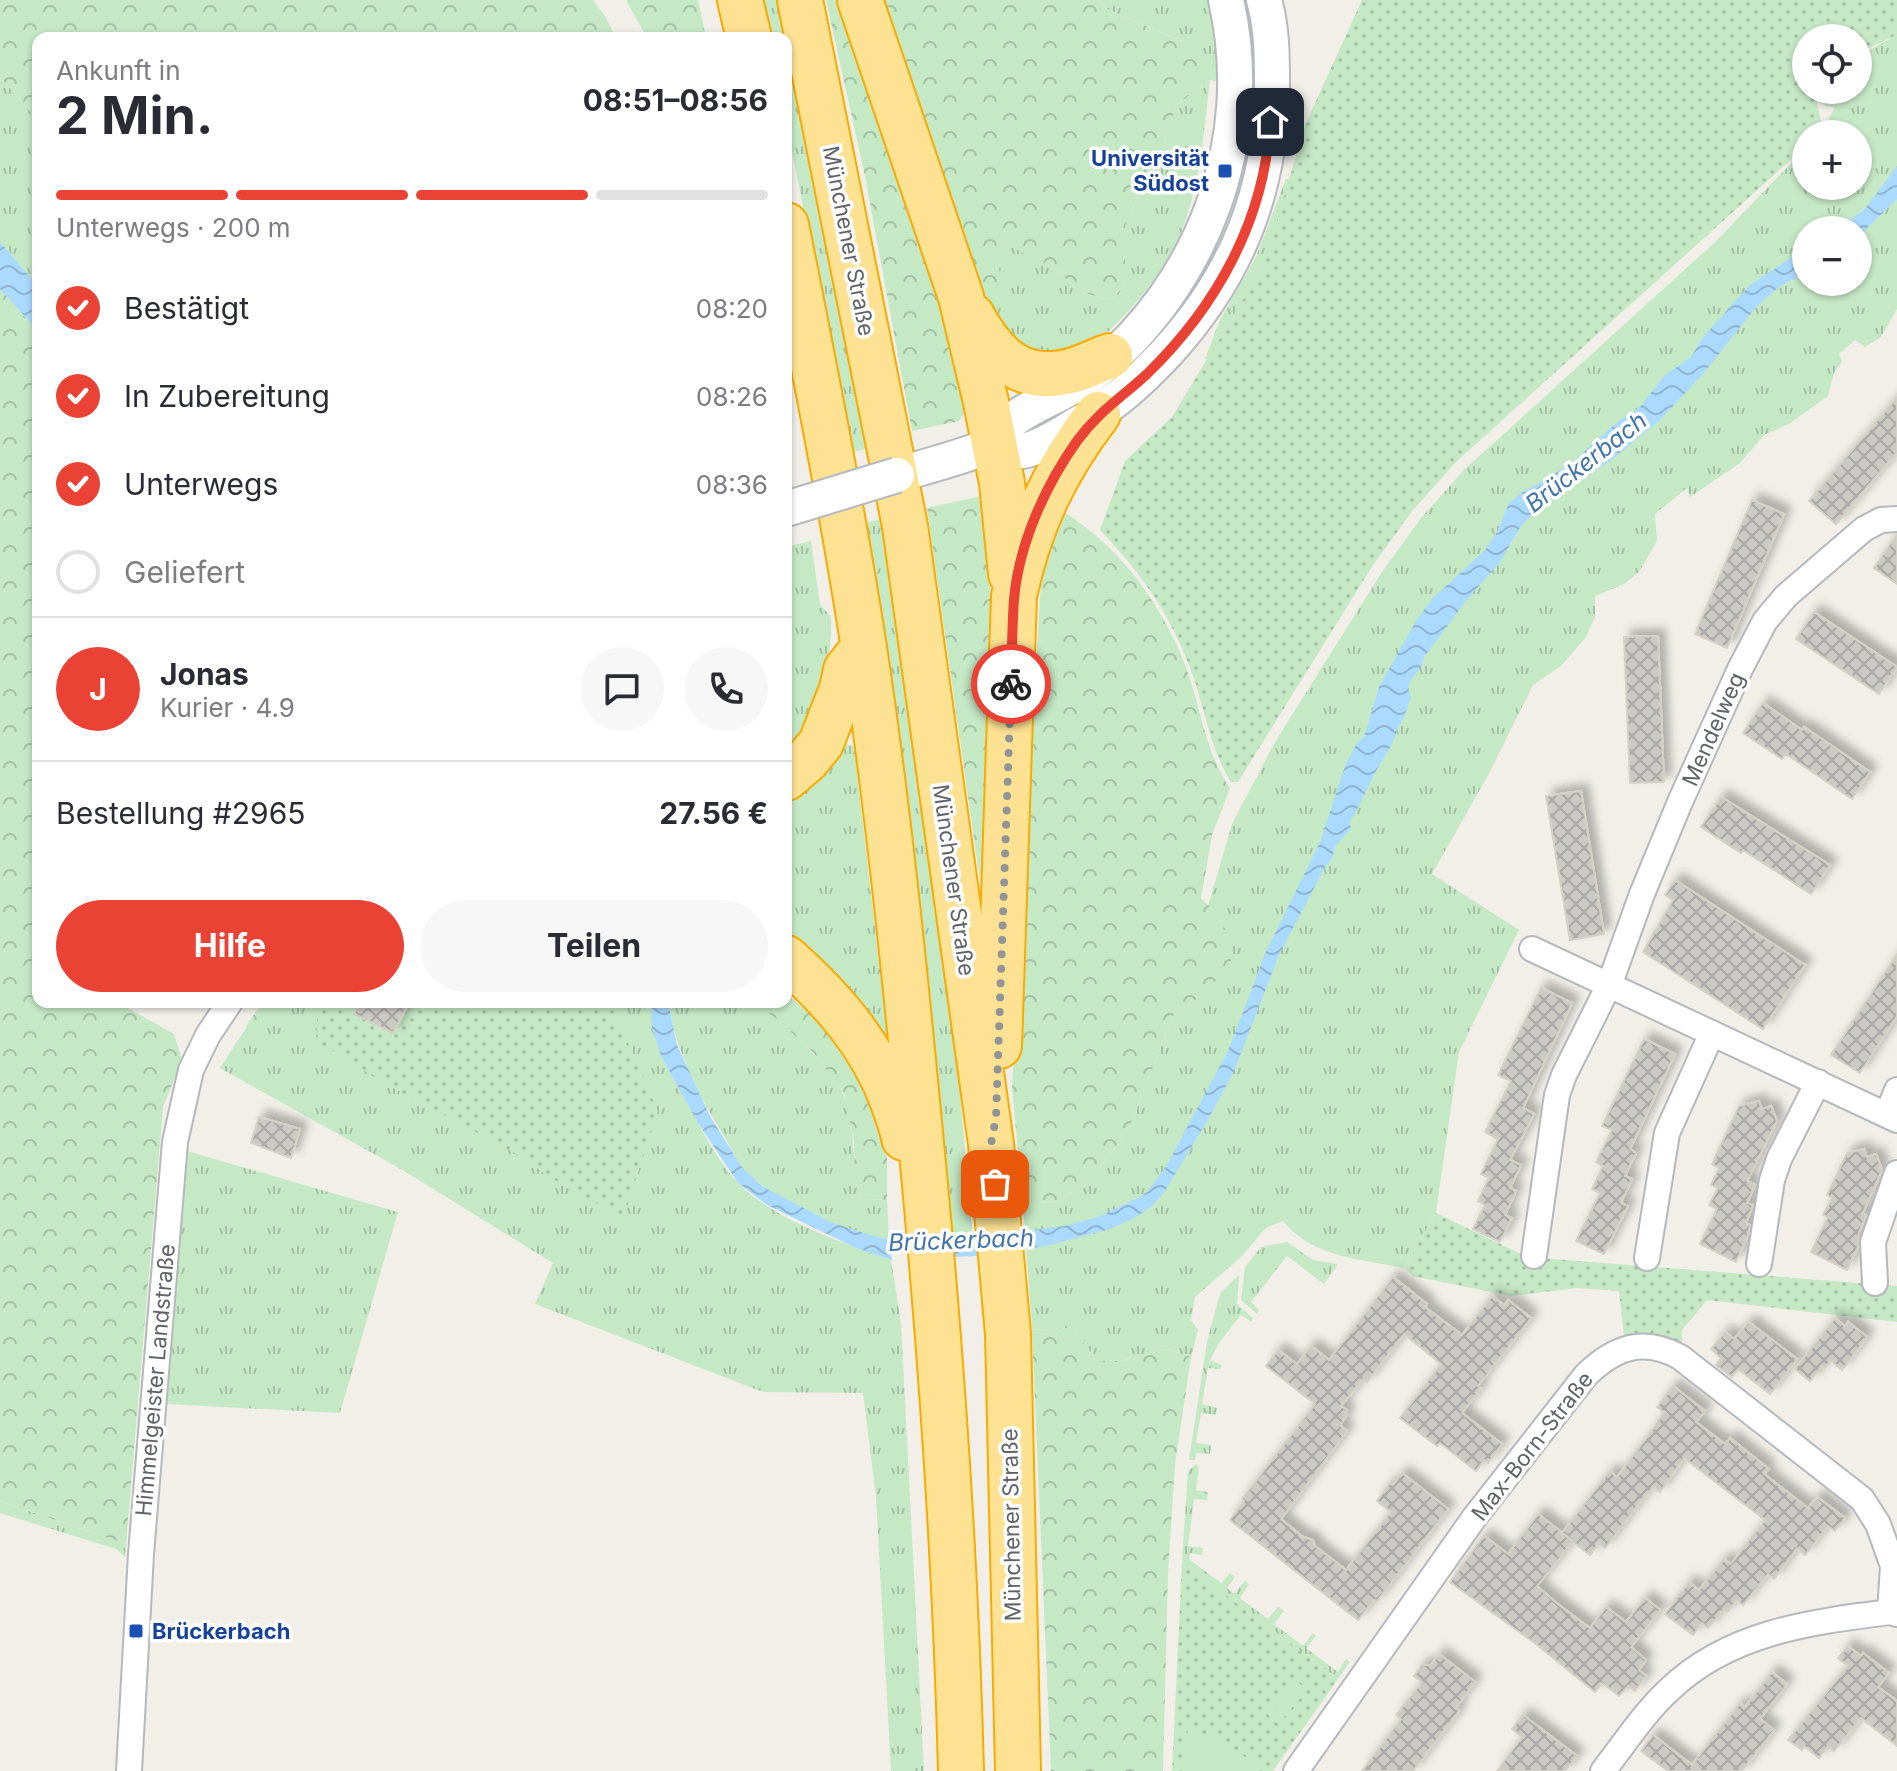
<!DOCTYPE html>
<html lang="de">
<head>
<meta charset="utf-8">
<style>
	body { margin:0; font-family:Inter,sans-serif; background:#f7f7f7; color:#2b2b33; height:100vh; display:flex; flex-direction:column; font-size:30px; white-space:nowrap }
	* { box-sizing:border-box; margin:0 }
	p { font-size:26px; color:#7c7c81 }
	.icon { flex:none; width:44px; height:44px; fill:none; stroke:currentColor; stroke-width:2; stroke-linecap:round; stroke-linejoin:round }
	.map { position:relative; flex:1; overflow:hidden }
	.side { position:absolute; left:32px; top:32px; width:760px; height:976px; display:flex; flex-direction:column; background:#fff; border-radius:16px; box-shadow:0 2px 6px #0004 }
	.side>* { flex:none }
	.fabs { position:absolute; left:1792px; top:24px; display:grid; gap:16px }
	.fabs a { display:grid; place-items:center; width:80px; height:80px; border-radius:50%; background:#fff; box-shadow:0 2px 6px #0004; font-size:40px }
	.pin { position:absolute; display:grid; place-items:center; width:68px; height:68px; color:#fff; margin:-34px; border-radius:16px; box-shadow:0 4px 12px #0006 }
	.courier { position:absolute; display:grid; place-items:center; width:80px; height:80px; margin:-40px; border:6px solid #ea4335; border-radius:50%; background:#fff; color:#222; box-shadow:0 2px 10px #0007 }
	.overview em { font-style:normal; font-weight:700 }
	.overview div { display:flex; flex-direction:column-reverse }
	.overview { display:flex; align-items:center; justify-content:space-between; height:136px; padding:0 24px }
	h1 { font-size:52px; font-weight:700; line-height:60px }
	.bar { display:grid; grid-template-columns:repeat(4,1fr); gap:12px 8px; align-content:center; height:96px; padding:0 24px }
	.bar i { height:10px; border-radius:6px; background:#e1e1e2 }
	.bar .on { background:#ea4335 }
	.bar p { grid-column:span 4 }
	.line { display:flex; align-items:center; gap:20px; padding:0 24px; border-top:2px solid #e1e1e2 }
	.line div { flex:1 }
	.round { display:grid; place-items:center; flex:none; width:84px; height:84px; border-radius:42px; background:#f7f7f7 }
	ol { padding:0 24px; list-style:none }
	li { display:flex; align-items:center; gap:24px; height:88px }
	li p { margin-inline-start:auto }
	li .icon { padding:8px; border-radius:50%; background:#ea4335; color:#fff; stroke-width:4 }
	li:last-child { color:#7c7c81 }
	li i { width:44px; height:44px; border:4px solid #e1e1e2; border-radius:50% }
	.button { display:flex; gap:16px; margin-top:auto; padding:16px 24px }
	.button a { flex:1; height:92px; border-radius:48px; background:#ea4335; color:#fff; font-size:32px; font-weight:700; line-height:92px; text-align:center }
	.button a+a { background:#f7f7f7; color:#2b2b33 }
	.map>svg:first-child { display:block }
	.grass { fill:url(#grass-tufts); fill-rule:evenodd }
	.forest { fill:url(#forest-crowns) }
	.park { fill:url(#park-dots) }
	.pitch { fill:#c5e8c5 }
	.water { fill:url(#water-waves) }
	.pier { fill:#f1efe8 }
	.building { fill:url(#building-cross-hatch); stroke:#d6d1c6; stroke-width:2; filter:url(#shadow) }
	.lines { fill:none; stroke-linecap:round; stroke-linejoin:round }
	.street-casing { stroke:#b5b8bc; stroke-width:28 }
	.secondary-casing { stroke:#b6babf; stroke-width:38 }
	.highway-casing { stroke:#f9ab00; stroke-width:48 }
	.street { stroke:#fff; stroke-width:24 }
	.secondary { stroke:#fff; stroke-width:34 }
	.highway { stroke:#fde293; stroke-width:44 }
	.secondary-bridge-casing { stroke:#b6babf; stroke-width:38; stroke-linecap:butt }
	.secondary-bridge { stroke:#fff; stroke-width:34 }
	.done { stroke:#929495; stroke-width:8; stroke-dasharray:0 14.4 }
	.route { stroke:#ea4335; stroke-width:10 }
	.transit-dot { fill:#1a4fb4; stroke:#fff; stroke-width:3 }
	.labels { text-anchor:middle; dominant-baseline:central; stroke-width:7; stroke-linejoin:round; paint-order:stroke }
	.transit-label { font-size:22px; font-weight:bold; fill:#164399; stroke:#fff; text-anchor:end }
	.street-label { font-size:22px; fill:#5f6368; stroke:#fff }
	.water-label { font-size:24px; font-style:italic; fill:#4174aa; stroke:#fff }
</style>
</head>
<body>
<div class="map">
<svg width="1897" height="1771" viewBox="0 0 1897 1771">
	<defs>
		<pattern id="grass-tufts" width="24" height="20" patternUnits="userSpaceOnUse" patternTransform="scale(2)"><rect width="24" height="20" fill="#c5e8c5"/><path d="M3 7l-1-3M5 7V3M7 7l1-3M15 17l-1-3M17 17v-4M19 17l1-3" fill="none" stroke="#a3c0a4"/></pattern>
		<pattern id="forest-crowns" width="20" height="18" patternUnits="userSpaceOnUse" patternTransform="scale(2)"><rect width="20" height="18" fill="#c5e8c5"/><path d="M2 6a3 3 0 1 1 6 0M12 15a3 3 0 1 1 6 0" fill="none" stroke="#a3c0a4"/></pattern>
		<pattern id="park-dots" width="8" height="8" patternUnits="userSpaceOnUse" patternTransform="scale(2)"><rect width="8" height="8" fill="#c5e8c5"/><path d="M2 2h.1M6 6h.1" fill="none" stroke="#a3c0a4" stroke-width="1.8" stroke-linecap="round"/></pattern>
		<pattern id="water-waves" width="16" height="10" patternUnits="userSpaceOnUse" patternTransform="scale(2)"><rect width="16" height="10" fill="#aadaff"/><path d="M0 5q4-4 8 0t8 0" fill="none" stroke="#8eb4d2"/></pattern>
		<pattern id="building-cross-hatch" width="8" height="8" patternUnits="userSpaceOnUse" patternTransform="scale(2)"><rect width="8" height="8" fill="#cccac5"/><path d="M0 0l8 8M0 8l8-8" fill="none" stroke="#a9a8a4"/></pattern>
		<filter id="shadow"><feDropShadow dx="7" dy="-7" stdDeviation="4" flood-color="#0004"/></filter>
	</defs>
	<rect width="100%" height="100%" fill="#f1efe8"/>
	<!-- grass -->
	<path class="grass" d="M759,0H784L873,447L851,453L786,120V38H768Z
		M1098,0H1214L1219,72L1217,81L1210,80C1204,128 1201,179 1184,225C1171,261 1146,293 1119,321C1107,333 1088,352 1069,354C1052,356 1032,351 1014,350L976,295L994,248L1010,246L1057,269L1078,291L1110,300L1125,285V226L1142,185L1158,163L1176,106L1203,84L1184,42L1107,9Z
		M1238,0H1253L1261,47L1251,171L1209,280L1135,369L1041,430L1038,418L1199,266Z
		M1897,35V309L1881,337L1865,347L1855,340L1839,354L1842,361L1834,373L1828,396L1789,424L1764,435L1740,463L1690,497L1687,488L1655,514L1657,541L1639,572L1624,584L1595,596V617L1586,637L1561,666L1533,685L1487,777L1432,874L1519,930L1459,1052L1436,1213L1404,1268C1361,1259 1313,1258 1283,1221L1266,1228L1240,1258L1195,1297L1191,1320L1198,1330L1191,1357L1167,1349L1121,1361H1098L1072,1328L1032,1330L1023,1205L1057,1201L1082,1186L1111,1154L1131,1123L1174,1014L1203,995L1213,982L1232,940L1208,906L1232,824L1275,742L1382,572L1422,517L1464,470L1714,243L1806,148V186H1858V134H1806L1783,91L1821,121L1823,130L1835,107L1826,106L1799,88L1858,90V56ZM1806,230H1858V282H1806Z
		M0,77L38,121V286L0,242Z
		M1304,178L1320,186L1217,357L1205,359L1220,320L1256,257L1286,179Z
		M888,517L951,996L973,1239L947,1242L861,524Z
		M811,541L820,604L831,617C833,665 817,718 786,754V547Z
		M837,742L854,746L889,1048L786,941V798Z
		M263,1002H651C652,1044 665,1064 685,1099C700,1127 716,1159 738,1183C769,1217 847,1245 891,1260L901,1323L924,1771H891L876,1497L863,1393L763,1392L535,1304L553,1263L406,1172L220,1068Z
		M668,1002C694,1002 723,999 749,1002C772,1005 836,1073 844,1096C857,1130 850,1166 862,1199L887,1200L889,1239C845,1235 772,1201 742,1168C736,1160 732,1150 727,1141C700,1098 676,1052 668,1002Z
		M183,1150L398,1212L340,1413L166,1404L173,1328Z
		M1287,1242L1313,1260L1338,1264L1324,1284L1287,1256L1251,1302L1259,1310L1257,1314L1241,1300L1245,1267L1261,1247Z
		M1239,1275L1237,1304L1254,1319L1251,1321L1241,1315L1219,1343L1210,1360L1222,1365L1220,1369L1208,1368L1202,1404L1217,1408L1216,1415L1201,1413L1196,1443L1211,1445L1210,1454L1196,1453L1195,1460H1189L1207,1342L1218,1301L1221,1292Z
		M1196,1464L1199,1467L1196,1490L1208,1492L1207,1500L1194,1499L1188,1546L1203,1548L1202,1555L1190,1553L1189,1559L1221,1583L1230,1573L1235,1577L1227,1588L1234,1594L1245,1581L1249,1584L1240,1598L1268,1619L1278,1607L1284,1611L1274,1624L1303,1646L1313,1633L1316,1636L1306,1648L1338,1672L1346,1659L1350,1662L1338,1679L1182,1562L1188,1471Z
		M0,1501L126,1544L125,1557L116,1549L0,1513Z"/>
	<!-- forest -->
	<path class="forest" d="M0,0H593L605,16L616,38H38V121L0,77Z
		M626,0H698L706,38H647Z
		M826,0H846L971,382L969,406L959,421L912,431L865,176Z
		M877,0H1098L1107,9L1184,42L1207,66L1203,84L1176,106L1158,163L1142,185L1125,226V285L1110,300L1078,291L1057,269L1009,246L995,249L1004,294L976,295Z
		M0,289L38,331V1002H125L124,1006L174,1034L182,1060L163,1107L126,1544L0,1501Z
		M991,494L987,930L927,508Z
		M1055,506C1068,515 1083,524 1095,535C1137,570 1173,626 1190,679C1202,716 1207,755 1230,788L1212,835L1201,898L1213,910L1232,940L1231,964L1203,995L1174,1014L1131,1123L1111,1154L1082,1186L1057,1201L1023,1205L1012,1087L1044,528Z
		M786,993L844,1045L887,1134V1200L862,1199L855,1178L854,1140L844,1093L813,1052L777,1019L752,1002H786Z
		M263,1002H304L249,1034L246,1026Z
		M1072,1328L1098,1361H1121L1167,1349L1191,1357L1175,1464L1168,1573L1163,1771H1051L1032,1330Z"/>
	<!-- park -->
	<path class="park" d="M1362,0H1897V35L1858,53V38H1806V90H1814L1823,131L1819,134H1806V146L1456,462L1413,510L1373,565L1238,782H1231C1210,749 1205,709 1192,673C1171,615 1142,574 1100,530L1125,461L1172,417L1264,265L1305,125Z
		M318,1002H610L658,1111L624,1216L578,1195L511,1151L382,1082L316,1041Z
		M1436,1213L1527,1257L1897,1286V1322L1707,1300L1682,1330V1344L1650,1335L1624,1336L1619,1291L1577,1288L1511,1296L1413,1276L1404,1268Z
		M1182,1562L1338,1679L1273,1771H1172Z"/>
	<!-- pitch -->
	<path class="pitch" d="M1297,1681L1307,1690L1278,1724L1268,1715Z
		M1188,1726L1233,1748L1258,1766L1254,1771H1184Z"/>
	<!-- water -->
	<path class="water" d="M1897,166V199L1858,237V230H1837L1864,210Z
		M0,242L38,286V331L0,289Z
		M1806,248V273L1780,286L1756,307L1702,375L1660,420L1611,460L1533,513L1519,529L1500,562L1466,601L1424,657L1421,667L1410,681L1408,688L1411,698L1401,724L1398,726C1395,745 1381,760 1373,777C1365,793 1359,807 1349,823L1351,828L1335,847L1332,859L1326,865L1279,955L1234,1071L1210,1116L1165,1191L1152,1206L1136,1217L1110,1229L1046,1246L975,1256L891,1260L856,1248L767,1205L738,1183L698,1123L661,1056L652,1028L651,1002H668L677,1045L710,1116L741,1166L762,1186L830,1222L880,1238L947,1242L1064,1226L1098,1217L1138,1198L1147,1192L1167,1165L1229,1049L1265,954L1321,840L1345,766L1357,743L1364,737L1379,687L1416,621L1432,599L1485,550L1496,534L1509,503L1524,491L1547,479L1576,459L1620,420L1640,407L1664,376L1691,357L1703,337L1750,285Z"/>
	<!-- pier -->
	<path class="pier" d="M890,1235L947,1238L949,1263L892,1264Z"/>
	<!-- building -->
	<path class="building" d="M1897,397V452L1836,524L1809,501Z
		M1752,500L1784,514L1727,648L1695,634Z
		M1897,534V584L1874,568Z
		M1814,612L1897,667L1879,694L1796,639Z
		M1658,636L1664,782L1630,783L1624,637Z
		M1763,703L1802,730L1804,727L1870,772L1852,799L1786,754L1782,759L1743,733Z
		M1581,791L1604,934L1570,940L1546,796Z
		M1721,797L1830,865L1811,894L1743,850L1741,853L1701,827Z
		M1675,880L1805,965L1763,1029L1643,952L1673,900L1665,895Z
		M1897,954V1016L1860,1073L1831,1055Z
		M1541,988L1572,1003L1523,1108L1534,1114L1510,1160L1521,1165L1510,1188L1516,1191L1505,1215L1512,1218L1500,1242L1473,1229L1485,1205L1478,1201L1489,1178L1481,1174L1498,1139L1485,1132L1511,1081L1498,1075Z
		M360,1002H393L406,1009L393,1033L354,1014Z
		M1644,1039L1675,1054L1630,1149L1636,1153L1625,1176L1632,1179L1621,1203L1628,1206L1604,1254L1576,1241L1600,1193L1592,1189L1603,1166L1596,1162L1612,1130L1602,1126Z
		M1759,1101L1762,1109L1771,1106L1777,1121L1747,1181L1755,1185L1747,1203L1753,1205L1746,1223L1750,1225L1748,1235L1736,1262L1700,1244L1717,1209L1709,1205L1718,1188L1711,1185L1719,1168L1712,1164L1739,1106Z
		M259,1117L300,1129L291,1158L251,1143Z
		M1864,1149L1867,1157L1876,1154L1882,1170L1863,1213L1866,1215L1859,1233L1858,1247L1847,1270L1811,1252L1828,1217L1823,1215L1832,1198L1827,1195L1847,1153Z
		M1393,1277L1427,1304L1425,1307L1462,1335L1492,1296L1504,1305L1508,1300L1531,1318L1478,1386L1481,1388L1462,1413L1502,1444L1488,1463L1484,1460L1476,1471L1440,1443L1437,1446L1400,1418L1441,1364L1404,1334L1367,1382L1363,1379L1341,1406L1347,1410L1345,1413L1347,1415L1340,1425L1347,1431L1281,1519L1303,1537L1313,1540L1315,1546L1346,1570L1391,1512L1377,1501L1390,1483L1393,1485L1402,1473L1448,1509L1377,1601L1374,1600L1358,1620L1230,1520L1244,1501L1242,1499L1315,1404L1266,1366L1278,1350L1297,1364L1311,1346L1329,1360Z
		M1835,1318L1845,1326L1848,1322L1867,1337L1842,1370L1831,1361L1825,1368L1822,1366L1810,1381L1795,1369Z
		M1749,1322L1797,1359L1770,1394L1738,1369L1732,1377L1716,1365L1721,1358L1711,1349L1725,1332L1734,1339Z
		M1673,1386L1705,1411L1696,1422L1725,1444L1730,1438L1769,1469L1764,1474L1808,1508L1817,1497L1845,1518L1835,1531L1828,1526L1805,1555L1797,1548L1774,1579L1768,1574L1743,1605L1737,1600L1727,1612L1724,1609L1708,1628L1702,1623L1693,1635L1665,1614L1689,1582L1699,1590L1724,1559L1731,1564L1765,1520L1684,1458L1660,1492L1654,1487L1644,1497L1605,1548L1599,1543L1590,1555L1562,1533L1610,1471L1617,1477L1651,1432L1664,1412L1657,1407Z
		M1538,1514L1573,1541L1537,1586L1559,1605L1590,1628L1606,1607L1626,1622L1645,1598L1660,1610L1631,1647L1646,1660L1639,1670L1646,1676L1635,1691L1628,1686L1619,1696L1602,1683L1595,1692L1536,1644L1450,1582L1484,1536L1508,1554Z
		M1848,1646L1861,1656L1863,1653L1889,1673L1878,1687L1897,1701V1746L1861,1718L1834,1751L1828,1746L1819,1758L1804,1746L1802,1750L1788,1740L1848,1666L1838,1658Z
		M1439,1654L1475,1682L1456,1708L1459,1711L1413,1771H1362L1401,1719L1396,1715L1422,1682L1414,1676L1422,1665H1431Z
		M1772,1672L1787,1684L1760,1719L1774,1730L1742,1771H1668L1641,1751L1653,1735L1692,1765L1740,1703L1745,1707Z
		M1523,1715L1577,1756L1565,1771H1497L1522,1737L1512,1729Z"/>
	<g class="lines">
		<defs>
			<path id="street" d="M1532,949L1897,1120
				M1887,1115L1897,1090
				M1534,1256L1557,1095L1564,1075L1610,983L1642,894L1680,802L1740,669L1765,621L1786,596L1864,529L1881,520L1897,519
				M1647,1258L1667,1133L1712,1033
				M1759,1264L1772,1180L1779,1159L1818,1082
				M1875,1283L1873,1242L1897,1173
				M129,1771L141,1554L175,1142L191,1070L208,1035L230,1002
				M1296,1771L1474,1518L1586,1375C1615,1347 1643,1337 1680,1357L1862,1499L1878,1524L1893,1566L1890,1612
				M1603,1771C1624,1744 1644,1713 1669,1690C1729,1632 1811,1622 1890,1612L1897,1614"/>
			<path id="secondary" d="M994,443C999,445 1006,450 1011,451C1031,455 1061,434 1078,424C1113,406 1141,380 1168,351C1238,274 1271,189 1272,85C1272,56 1272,28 1264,0
				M897,475C916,469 982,452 995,442C1001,437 1004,428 1009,423C1030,404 1069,393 1093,374C1204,284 1258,140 1226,0"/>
			<path id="highway" d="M740,0L749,38
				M800,0L905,526L991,1144L1008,1334L1018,1771
				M860,0L961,297L986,402L1002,483L1011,574
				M786,225C814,366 842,507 864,648C891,827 908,1006 925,1185C943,1380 956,1575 961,1771
				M972,316C995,358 1023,385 1074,370C1087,366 1098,360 1110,356
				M786,778L807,760L821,743L842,689L846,670L864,647
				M786,958C832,999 872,1044 893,1102C897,1114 902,1126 904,1138
				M999,1046L1014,596C1029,525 1054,472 1098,414"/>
		</defs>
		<!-- street casing -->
		<use href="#street" class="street-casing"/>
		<!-- secondary casing -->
		<use href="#secondary" class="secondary-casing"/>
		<!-- highway casing -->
		<use href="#highway" class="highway-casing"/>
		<!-- street -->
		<use href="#street" class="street"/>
		<!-- secondary -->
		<use href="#secondary" class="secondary"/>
		<!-- highway -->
		<use href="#highway" class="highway"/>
		<defs>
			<path id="secondary-bridge" d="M786,509L897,475"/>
		</defs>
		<!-- secondary-bridge casing -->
		<use href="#secondary-bridge" class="secondary-bridge-casing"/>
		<!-- secondary-bridge -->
		<use href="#secondary-bridge" class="secondary-bridge"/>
	</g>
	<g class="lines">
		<!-- done -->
		<path class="done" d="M995,1184L991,1144L996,1117L1011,684"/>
		<!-- route -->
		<path class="route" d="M1011,684C1012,656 1012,627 1014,599C1019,544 1045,486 1077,441C1098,412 1121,398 1147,374C1216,307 1265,220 1270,122"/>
	</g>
	<!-- markers -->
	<g class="transit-dot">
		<rect x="1217" y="163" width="16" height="16" rx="4"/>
		<rect x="128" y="1623" width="16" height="16" rx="4"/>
	</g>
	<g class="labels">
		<!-- transit labels -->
		<g class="transit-label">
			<text x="1209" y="158">Universität<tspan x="1209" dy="25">Südost</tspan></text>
			<text x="152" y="1631" text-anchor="start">Brückerbach</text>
		</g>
		<!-- street labels -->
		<g class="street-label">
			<text transform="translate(849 241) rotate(79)">Münchener Straße</text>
			<text transform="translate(1713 729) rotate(-66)">Mendelweg</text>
			<text transform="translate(954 880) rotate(82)">Münchener Straße</text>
			<text transform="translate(155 1380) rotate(-85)">Himmelgeister Landstraße</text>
			<text transform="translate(1532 1446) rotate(-52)">Max-Born-Straße</text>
			<text transform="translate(1011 1525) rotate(-91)">Münchener Straße</text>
		</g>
		<!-- water labels -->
		<g class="water-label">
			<text transform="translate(1586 462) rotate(-38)">Brückerbach</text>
			<text transform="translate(961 1240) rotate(-2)">Brückerbach</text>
		</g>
	</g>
</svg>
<div class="fabs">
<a><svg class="icon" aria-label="locate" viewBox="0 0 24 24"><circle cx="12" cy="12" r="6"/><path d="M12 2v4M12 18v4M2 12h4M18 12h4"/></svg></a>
<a>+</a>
<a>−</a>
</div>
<div class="pin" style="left:995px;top:1184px;background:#ea580c"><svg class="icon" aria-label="bag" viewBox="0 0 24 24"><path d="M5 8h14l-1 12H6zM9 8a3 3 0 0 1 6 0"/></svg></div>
<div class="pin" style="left:1270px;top:122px;background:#1f2937"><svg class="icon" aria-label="home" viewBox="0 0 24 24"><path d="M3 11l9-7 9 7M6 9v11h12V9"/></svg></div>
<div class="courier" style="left:1011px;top:684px"><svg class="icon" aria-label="bike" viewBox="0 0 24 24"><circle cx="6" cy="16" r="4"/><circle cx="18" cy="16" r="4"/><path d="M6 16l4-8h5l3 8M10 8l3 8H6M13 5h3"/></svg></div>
<section class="side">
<div class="overview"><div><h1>2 Min.</h1><p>Ankunft in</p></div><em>08:51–08:56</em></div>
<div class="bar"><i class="on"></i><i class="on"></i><i class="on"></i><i></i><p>Unterwegs · 200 m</p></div>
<ol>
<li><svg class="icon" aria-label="check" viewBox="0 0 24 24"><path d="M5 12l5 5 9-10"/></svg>Bestätigt<p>08:20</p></li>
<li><svg class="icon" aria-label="check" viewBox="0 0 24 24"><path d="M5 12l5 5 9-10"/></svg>In Zubereitung<p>08:26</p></li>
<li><svg class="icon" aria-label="check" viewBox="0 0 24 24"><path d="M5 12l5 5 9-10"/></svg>Unterwegs<p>08:36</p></li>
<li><i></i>Geliefert</li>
</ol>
<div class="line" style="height:144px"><b class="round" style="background:#ea4335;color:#fff">J</b><div><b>Jonas</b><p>Kurier · 4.9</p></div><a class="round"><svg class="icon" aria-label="chat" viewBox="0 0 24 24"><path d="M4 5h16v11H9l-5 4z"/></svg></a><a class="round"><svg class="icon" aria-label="phone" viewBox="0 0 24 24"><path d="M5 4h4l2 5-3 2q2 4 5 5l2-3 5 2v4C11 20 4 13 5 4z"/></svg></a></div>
<div class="line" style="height:104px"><div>Bestellung #2965</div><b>27.56 €</b></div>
<div class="button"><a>Hilfe</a><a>Teilen</a></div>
</section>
</div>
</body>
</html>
